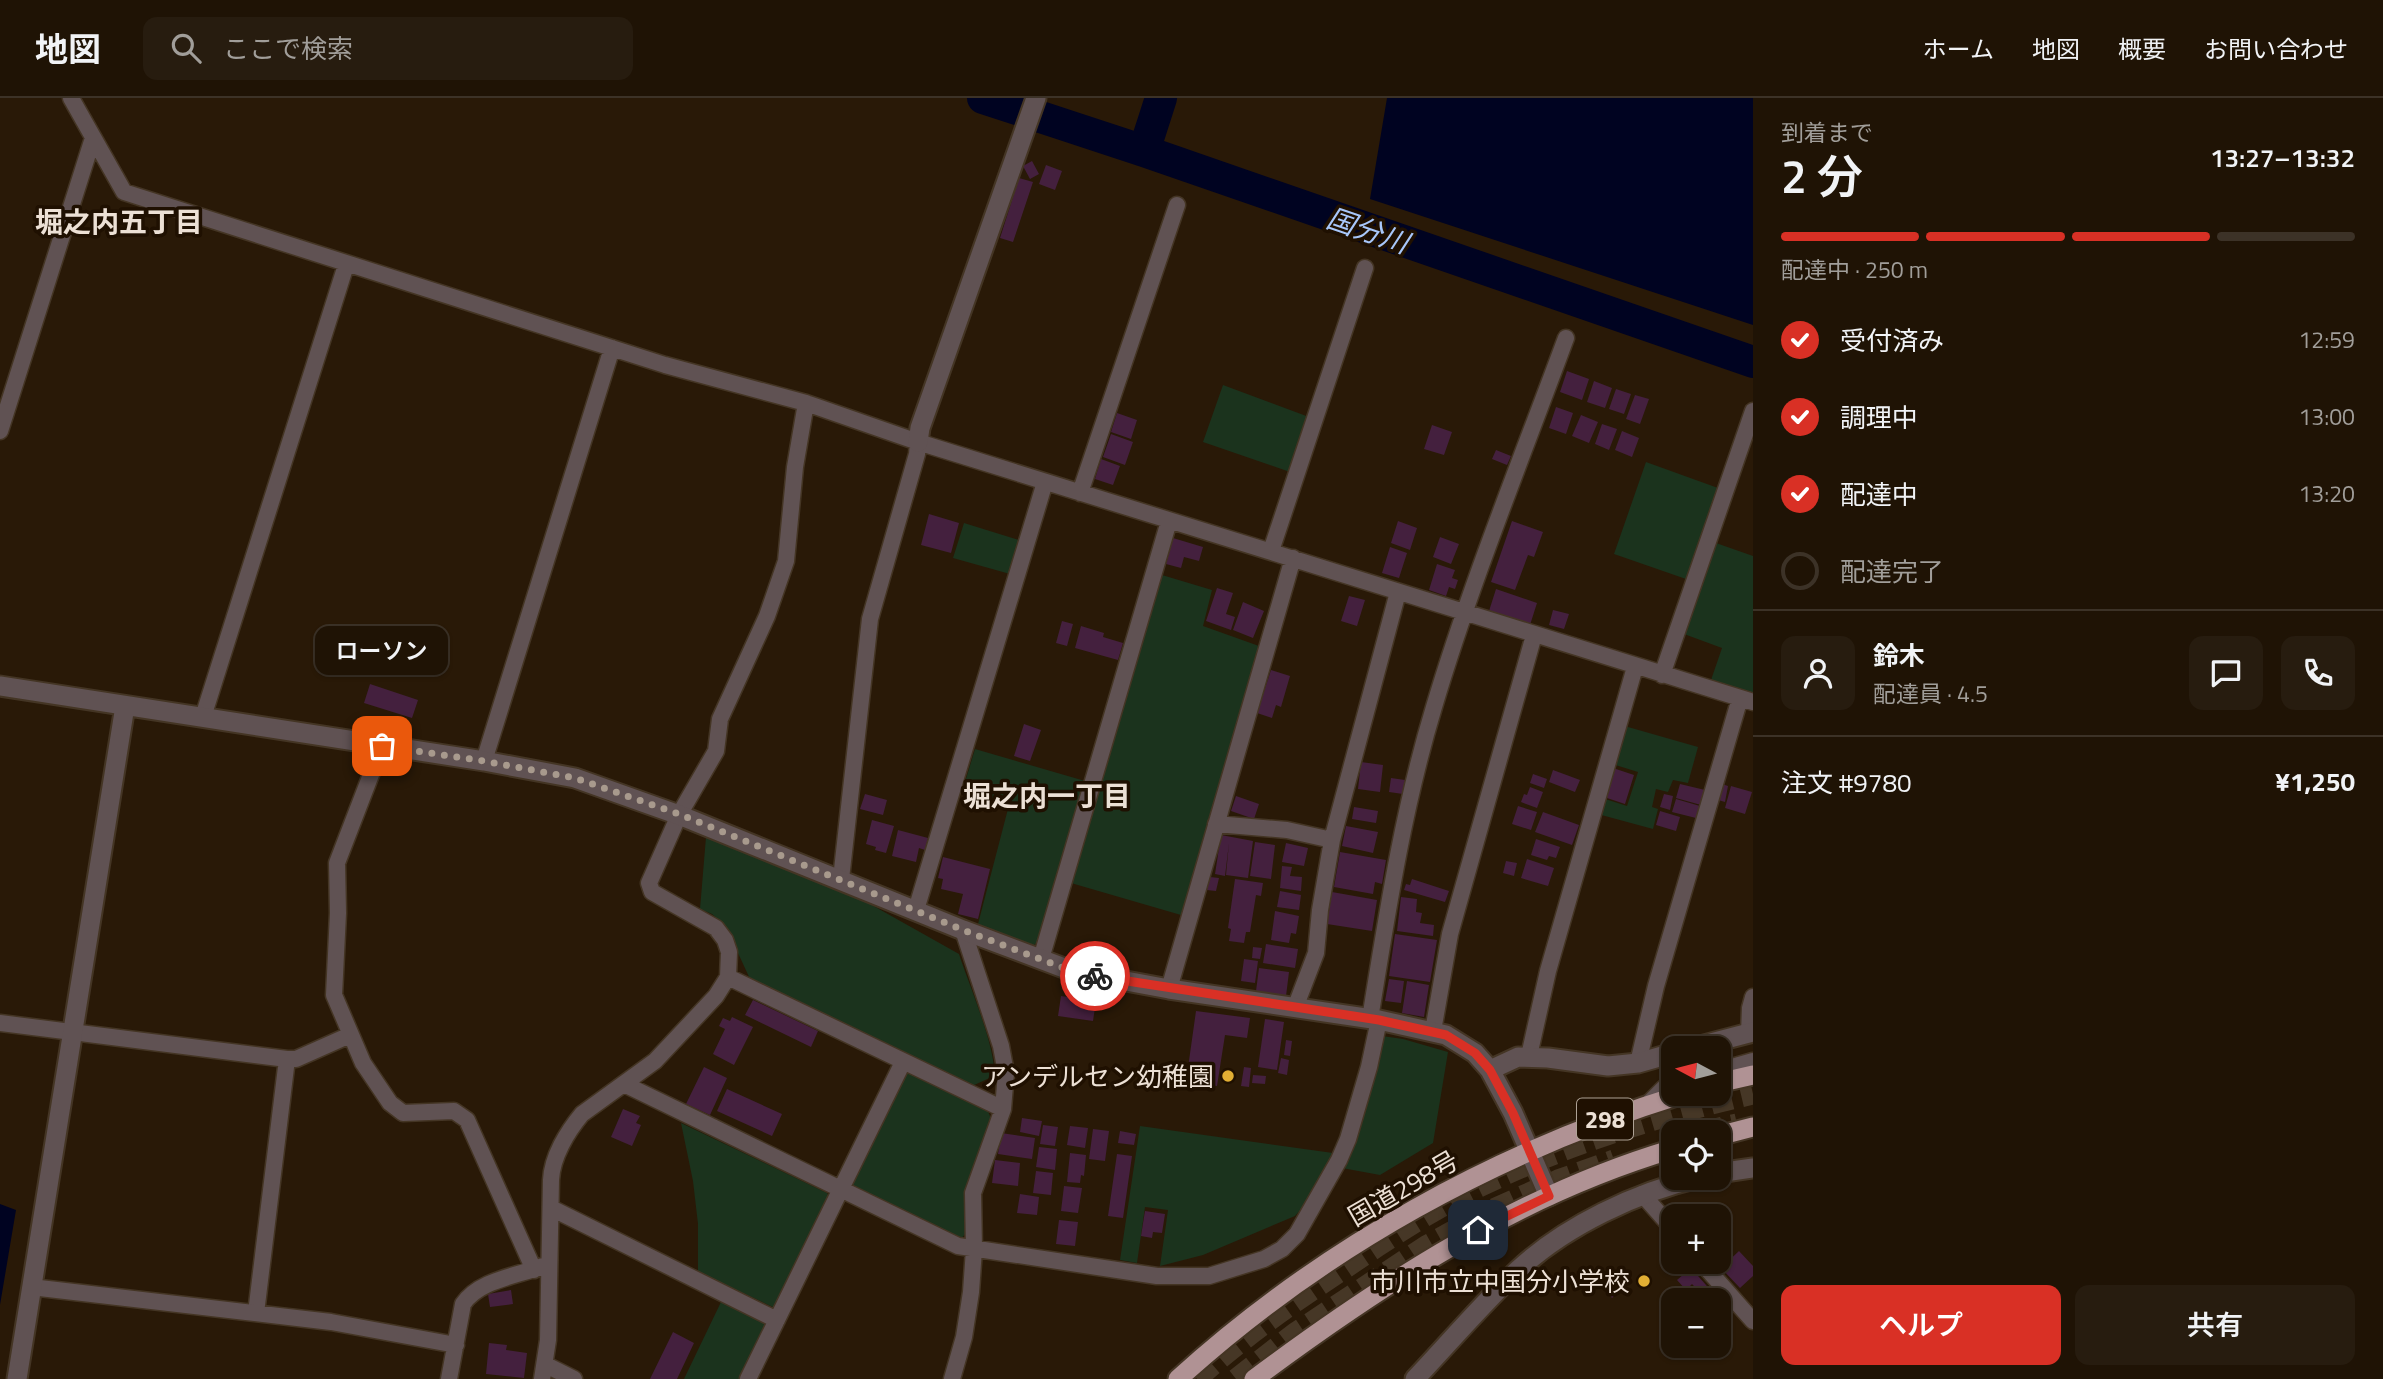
<!DOCTYPE html>
<html lang="ja">
<head>
<meta charset="utf-8">
<style>
	body { margin:0; font-family:"Titillium Web","Noto Sans JP",sans-serif; background:#271c0f; color:#f1f3f6; height:100vh; display:flex; flex-direction:column; font-size:26px; white-space:nowrap }
	* { box-sizing:border-box; margin:0 }
	p { font-size:23px; color:#a19e9a }
	.icon { flex:none; width:38px; height:38px; fill:none; stroke:currentColor; stroke-width:2; stroke-linecap:round; stroke-linejoin:round }
	.map { position:relative; flex:1; overflow:hidden }
	.panel { display:flex; flex-direction:column; background:#1f1305; width:630px }
	.panel>* { flex:none }
	.needle { width:46px; rotate:277deg }
	.fabs { position:absolute; left:1661px; top:938px; display:grid; gap:14px }
	.fabs a { display:grid; place-items:center; width:70px; height:70px; border-radius:14px; background:#1f1305; box-shadow:0 2px 5px #0004,0 0 0 2px #3c3227; font-size:35px }
	.pin { position:absolute; display:grid; place-items:center; width:60px; height:60px; color:#fff; margin:-30px; border-radius:14px; box-shadow:0 4px 10px #0006 }
	.courier { position:absolute; display:grid; place-items:center; width:70px; height:70px; margin:-35px; border:5px solid #d93025; border-radius:50%; background:#fff; color:#222; box-shadow:0 2px 9px #0007 }
	.bubble { position:absolute; height:49px; border-radius:14px; background:#1f1305; box-shadow:0 2px 5px #0004,0 0 0 2px #3c3227; font-size:23px; font-weight:600; line-height:49px; text-align:center }
	.headline em { font-style:normal; font-weight:600 }
	.headline div { display:flex; flex-direction:column-reverse }
	.headline { display:flex; align-items:center; justify-content:space-between; height:119px; padding:0 28px }
	h1 { font-size:46px; font-weight:600; line-height:52px }
	.bar { display:grid; grid-template-columns:repeat(4,1fr); gap:10px 7px; align-content:center; height:84px; padding:0 28px }
	.bar i { height:9px; border-radius:5px; background:#3c3227 }
	.bar .active { background:#d93025 }
	.bar p { grid-column:span 4 }
	.line { display:flex; align-items:center; gap:18px; padding:0 28px; border-top:2px solid #3c3227 }
	.line div { flex:1 }
	.round { display:grid; place-items:center; flex:none; width:74px; height:74px; border-radius:14px; background:#271c0f }
	ol { padding:0 28px; list-style:none }
	li { display:flex; align-items:center; gap:21px; height:77px }
	li p { margin-inline-start:auto }
	li .icon { padding:7px; border-radius:50%; background:#d93025; color:#fff; stroke-width:4 }
	li:last-child { color:#a19e9a }
	li i { width:38px; height:38px; border:4px solid #3c3227; border-radius:50% }
	.cta { display:flex; gap:14px; margin-top:auto; padding:14px 28px }
	.cta a { flex:1; height:80px; border-radius:14px; background:#d93025; color:#fff; font-size:28px; font-weight:600; line-height:80px; text-align:center }
	.cta a+a { background:#271c0f; color:#f1f3f6 }
	header { display:flex; align-items:center; gap:42px; box-sizing:border-box; height:98px; padding:0 35px; background:#1f1305; border-bottom:2px solid #3c3227 }
	header strong { font-size:33px }
	nav { display:flex; gap:38px; margin-inline-start:auto; font-size:24px }
	.search { width:490px; height:63px; background:#271c0f; display:flex; align-items:center; gap:18px; box-sizing:border-box; padding:0 24px; border-radius:14px; color:#a19e9a; font-size:26px }
	main { display:flex; flex:1; min-height:0 }
	.map>svg:first-child { display:block }
	.green { fill:#1b331d }
	.water { fill:#000321 }
	.lines { fill:none; stroke-linecap:round; stroke-linejoin:round }
	.river { stroke:#000321; stroke-width:32 }
	.building { fill:#44203e }
	.motorway-tunnel { stroke:#463726; stroke-width:21; stroke-dasharray:21 10; stroke-linecap:butt }
	.minor-casing { stroke:#443524; stroke-width:19 }
	.tertiary-casing { stroke:#443524; stroke-width:23 }
	.trunk-casing { stroke:#443524; stroke-width:23 }
	.minor { stroke:#605253; stroke-width:16 }
	.tertiary { stroke:#605253; stroke-width:19 }
	.trunk { stroke:#b09294; stroke-width:19 }
	.done { stroke:#a89a8d; stroke-width:7; stroke-dasharray:0 12.6 }
	.route { stroke:#d93025; stroke-width:9 }
	.poi-dot { fill:#e2af34; stroke:#1f1001; stroke-width:2.5 }
	.labels { text-anchor:middle; dominant-baseline:central; stroke-width:7; stroke-linejoin:round; paint-order:stroke }
	.shield { fill:#1f1001; stroke:#aea295; stroke-width:2 }
	.shield-label { font-size:24px; font-weight:bold; fill:#ece0d5 }
	.poi-label { font-size:26px; fill:#ece0d5; stroke:#1f1001; text-anchor:end }
	.street-label { font-size:26px; fill:#ece0d5; stroke:#1f1001 }
	.neighbourhood-label { font-size:28px; font-weight:bold; fill:#ece0d5; stroke:#1f1001 }
	.water-label { font-size:28px; font-style:italic; fill:#a8c7fa; stroke:#1f1001 }
</style>
</head>
<body>
<header>
<strong>地図</strong>
<div class="search"><svg class="icon" aria-label="search" viewBox="0 0 24 24"><circle cx="10" cy="10" r="6"/><path d="M15 15l6 6"/></svg>ここで検索</div>
<nav><a>ホーム</a><a>地図</a><a>概要</a><a>お問い合わせ</a></nav>
</header>
<main>
<div class="map">
<svg width="1753" height="1281" viewBox="0 0 1753 1281">
	<rect width="100%" height="100%" fill="#291907"/>
	<!-- green -->
	<path class="green" d="M1223,287L1309,319L1290,374L1203,344Z
		M1646,364L1718,390L1686,481L1614,456Z
		M964,425L1019,442L1010,476L953,460Z
		M1716,445L1753,458V597L1711,582L1722,550L1684,536Z
		M1162,477L1212,492L1203,528L1259,548L1244,608L1181,817L1071,785Z
		M1621,627L1698,649L1688,685L1673,682L1668,694L1656,691L1652,709L1658,711L1653,731L1594,715L1599,699L1627,708L1638,674L1609,665Z
		M975,651L1085,683L1040,842L1033,848L978,826L1009,707L962,694Z
		M706,739L870,806L959,856C968,884 997,952 994,978L972,988L750,881L726,829L712,816L700,811Z
		M1382,938L1403,941L1448,954L1433,1045L1380,1077L1342,1070Z
		M908,975L988,1013L991,1021L967,1089L965,1136L962,1140H955L852,1091L851,1084L902,979Z
		M681,1025L827,1095L830,1101L775,1210L698,1174V1126L693,1083Z
		M1140,1028L1333,1055L1303,1109L1295,1118L1203,1157L1160,1168L1168,1112L1145,1109L1137,1165L1120,1162Z
		M721,1204L761,1222L765,1227L764,1232L740,1281H684Z"/>
	<!-- water -->
	<path class="water" d="M1387,0H1753V227L1370,101Z
		M0,1106L16,1112L0,1207Z"/>
	<g class="lines">
		<!-- river -->
		<path class="river" d="M983,0L1144,53L1753,264
			M1144,53L1161,0"/>
	</g>
	<!-- building -->
	<path class="building" d="M1032,63L1039,76L1030,81L1023,68Z
		M1046,67L1062,73L1055,92L1039,86Z
		M1019,80L1033,84L1013,144L1000,140Z
		M1567,273L1589,281L1582,302L1560,294Z
		M1594,283L1612,290L1605,310L1587,304Z
		M1616,291L1631,296L1624,316L1609,311Z
		M1635,297L1649,301L1640,326L1626,321Z
		M1556,309L1573,315L1566,336L1549,330Z
		M1117,315L1137,322L1131,341L1111,334Z
		M1581,317L1598,324L1589,345L1572,338Z
		M1602,326L1617,331L1609,352L1595,346Z
		M1432,327L1452,334L1444,357L1424,351Z
		M1622,333L1639,340L1632,359L1615,352Z
		M1111,336L1133,344L1125,367L1103,359Z
		M1496,352L1511,358L1507,367L1492,361Z
		M1101,361L1120,368L1113,387L1095,381Z
		M929,416L959,425L951,455L921,447Z
		M1398,423L1417,430L1410,452L1391,445Z
		M1512,423L1543,434L1534,459L1528,457L1515,492L1491,484Z
		M1440,439L1459,446L1451,466L1433,459Z
		M1173,440L1203,449L1199,463L1184,459L1181,470L1166,466Z
		M1390,449L1407,455L1399,480L1382,475Z
		M1437,466L1455,472L1452,480L1458,482L1455,491L1449,489L1446,498L1429,492Z
		M1217,490L1233,495L1226,516L1235,519L1231,532L1206,523Z
		M1496,491L1537,505L1530,527L1489,513Z
		M1349,498L1365,502L1357,528L1341,523Z
		M1243,504L1264,513L1253,540L1233,532Z
		M1553,512L1569,516L1564,531L1549,527Z
		M1062,523L1073,526L1067,548L1056,545Z
		M1081,528L1104,535L1103,539L1123,545L1118,562L1075,550Z
		M1271,572L1290,578L1281,609L1276,607L1272,620L1257,615Z
		M370,586L418,602L412,620L364,605Z
		M1024,626L1041,632L1030,663L1014,658Z
		M1361,664L1383,667L1380,694L1358,691Z
		M1613,670L1634,677L1625,706L1604,699Z
		M1553,672L1580,682L1575,694L1549,684Z
		M1533,676L1547,681L1544,690L1530,685Z
		M1391,680L1405,682L1403,696L1389,694Z
		M1680,686L1705,692L1701,707L1676,700Z
		M1722,686L1728,688L1725,704L1718,702Z
		M1731,688L1752,694L1745,716L1725,710Z
		M1530,689L1543,694L1537,710L1521,704L1524,696L1527,697Z
		M865,696L887,702L883,717L860,711Z
		M1664,696L1673,698L1670,712L1660,709Z
		M1236,698L1259,706L1254,721L1231,713Z
		M1676,701L1700,708L1696,720L1672,714Z
		M1518,708L1537,714L1531,732L1512,726Z
		M1354,709L1378,713L1376,725L1352,721Z
		M1660,713L1680,719L1676,733L1656,727Z
		M1543,714L1579,727L1572,747L1535,734Z
		M872,722L894,728L886,755L875,752L876,749L866,746Z
		M1346,728L1378,734L1373,755L1342,748Z
		M898,732L928,740L925,752L919,750L916,764L892,758Z
		M1221,737L1253,743L1248,780L1226,777L1229,745L1225,778L1215,776Z
		M1536,741L1560,749L1556,760L1549,758L1547,762L1531,757Z
		M1255,744L1275,747L1271,781L1250,778Z
		M1286,745L1308,750L1304,768L1282,764Z
		M1340,754L1386,762L1382,786L1375,784L1373,796L1334,789Z
		M943,759L990,771L978,821L958,816L963,796L941,791L943,781L938,780Z
		M1527,761L1554,770L1548,788L1521,780Z
		M1506,763L1517,765L1514,778L1503,775Z
		M1282,768L1292,769L1290,778L1302,779L1301,793L1280,790Z
		M1210,779L1219,780L1216,793L1207,792Z
		M1235,781L1263,785L1261,798L1256,797L1250,834H1246L1244,845L1229,843L1231,831L1228,830Z
		M1412,781L1449,793L1445,804L1404,792L1406,786L1410,787Z
		M1280,793L1301,797L1299,812L1277,809Z
		M1332,794L1377,802L1372,833L1327,826Z
		M1401,799L1417,801L1416,814L1422,815L1420,825L1434,827L1433,838L1397,833Z
		M1275,813L1299,818L1296,836L1291,835L1289,845L1271,842Z
		M1395,836L1437,842L1430,884L1389,878Z
		M1266,846L1298,851L1295,870L1263,865Z
		M1253,849L1262,850L1260,861L1252,860Z
		M1244,861L1258,863L1255,885L1241,883Z
		M1259,870L1289,874L1286,898L1256,893Z
		M1389,881L1404,883L1401,905L1385,903Z
		M1407,883L1429,887L1424,919L1402,915Z
		M1061,898L1096,903L1093,923L1058,918Z
		M753,902L818,933L811,949L745,917Z
		M1196,913L1250,920L1247,940L1225,937L1217,988L1186,984Z
		M732,919L753,929L734,967L713,956L725,931L719,928L723,920L730,923Z
		M1265,921L1284,924L1277,972L1258,969Z
		M1286,942L1292,943L1290,958L1284,957Z
		M1281,960L1289,962L1287,977L1278,975Z
		M704,969L727,980L710,1017L686,1006Z
		M1244,969L1251,970L1249,989L1241,988Z
		M1253,977L1266,978L1265,986L1252,985Z
		M727,991L782,1016L772,1038L717,1013Z
		M623,1011L640,1018L636,1025L641,1027L632,1048L611,1039Z
		M1022,1020L1042,1023L1039,1038L1020,1034Z
		M1043,1027L1058,1029L1055,1048L1040,1046Z
		M1070,1028L1088,1030L1085,1050L1067,1047Z
		M1093,1031L1109,1033L1105,1063L1089,1061Z
		M1120,1033L1136,1036L1134,1047L1118,1045Z
		M1001,1035L1035,1040L1032,1061L998,1056Z
		M1039,1049L1057,1051L1055,1072L1036,1069Z
		M1070,1055L1086,1057L1084,1078L1081,1077L1080,1085L1067,1084Z
		M1117,1056L1132,1058L1123,1120L1108,1118Z
		M995,1062L1020,1065L1018,1088L992,1085Z
		M1036,1073L1053,1075L1051,1097L1033,1095Z
		M1064,1088L1082,1090L1078,1115L1061,1113Z
		M1020,1096L1039,1099L1037,1117L1017,1115Z
		M1145,1113L1165,1116L1162,1135L1153,1134L1152,1140L1141,1138Z
		M1059,1122L1078,1124L1075,1148L1056,1146Z
		M1739,1153L1753,1168V1178L1740,1190L1721,1170Z
		M1691,1170L1721,1204L1718,1206V1202H1707L1692,1186L1686,1192L1677,1182Z
		M1614,1187L1619,1193L1612,1200L1606,1193Z
		M511,1192L513,1206L490,1209L488,1196Z
		M673,1234L694,1245L677,1281H650Z
		M489,1245L507,1247L506,1252L527,1255L524,1280L486,1276Z"/>
	<g class="lines">
		<!-- motorway-tunnel -->
		<path class="motorway-tunnel" d="M1702,1034L1737,1026
			M1197,1281C1242,1240 1291,1206 1341,1173C1385,1143 1430,1113 1477,1090C1565,1047 1658,1018 1753,996
			M1236,1281L1295,1235L1426,1148L1487,1114L1558,1082L1614,1062"/>
		<defs>
			<path id="minor" d="M71,0L124,94L665,267L806,305L918,344L1753,604
				M0,333L93,40
				M1080,395L1177,107
				M1271,453L1365,170
				M1662,577L1753,313
				M203,619L346,167
				M382,648L337,765L338,815L334,897L363,965L390,1005L403,1015L454,1013L467,1022L534,1172
				M484,663L612,250
				M1216,726L1287,732L1332,742
				M841,781L870,521L917,356L918,344
				M916,812L1045,384
				M1041,861L1169,423
				M728,879L1003,1011
				M1169,891L1293,460
				M1295,910L1316,855L1320,812L1332,742L1398,494
				M1370,921C1387,816 1403,711 1434,609C1471,485 1521,362 1566,240
				M0,925L287,961H296L350,937
				M1433,933L1450,836L1534,537
				M1749,935L1750,910L1753,899
				M1529,958L1548,873L1635,569
				M1638,965L1656,888L1740,600
				M1718,973L1753,963
				M624,986L958,1148L1157,1178H1209L1264,1161L1282,1151L1297,1136L1339,1062L1348,1041L1369,969L1379,922
				M1647,1007L1664,990L1673,987
				M1642,1096L1673,1131
				M551,1110L777,1222
				M1701,1164L1753,1223
				M31,1189L331,1224L456,1247
				M256,1215L287,961
				M546,1267L574,1281
				M449,1281L463,1206C479,1182 517,1178 543,1168
				M542,1281L548,1242L551,1082C552,1059 567,1034 582,1016L655,963L716,898L728,879L729,854L725,842L716,830L652,794L649,785L679,717L716,653L720,621L767,518L786,463L795,369L806,305
				M748,1281L903,964
				M952,1281L964,1239L971,1194L974,1151L973,1095L1003,1011L1006,975L1001,948L963,832"/>
			<path id="tertiary" d="M918,344L920,330L1036,0
				M0,588L484,663L575,680L679,717L963,832L1072,873L1169,891L1379,922L1446,937L1475,955L1490,972L1513,1015L1549,1098
				M1692,950L1753,934
				M1490,972L1518,959L1548,960L1608,968L1638,965L1673,955
				M1718,1075L1753,1070
				M17,1281L125,608
				M1415,1281C1449,1245 1482,1206 1518,1172C1565,1128 1637,1094 1698,1080"/>
			<path id="trunk" d="M1718,985L1753,977
				M1718,1038L1753,1029
				M1178,1281C1322,1150 1498,1053 1683,996
				M1254,1281C1383,1185 1518,1097 1673,1051"/>
		</defs>
		<!-- minor casing -->
		<use href="#minor" class="minor-casing"/>
		<!-- tertiary casing -->
		<use href="#tertiary" class="tertiary-casing"/>
		<!-- trunk casing -->
		<use href="#trunk" class="trunk-casing"/>
		<!-- minor -->
		<use href="#minor" class="minor"/>
		<!-- tertiary -->
		<use href="#tertiary" class="tertiary"/>
		<!-- trunk -->
		<use href="#trunk" class="trunk"/>
	</g>
	<g class="lines">
		<!-- done -->
		<path class="done" d="M382,648L484,663L575,680L679,716L963,832L1072,873L1095,878"/>
		<!-- route -->
		<path class="route" d="M1095,878L1379,922L1446,937L1475,955L1490,972L1513,1015L1549,1098L1478,1132"/>
	</g>
	<!-- markers -->
	<g class="poi-dot">
		<circle cx="1228" cy="978" r="7"/>
		<circle cx="1644" cy="1183" r="7"/>
	</g>
	<g class="labels">
		<!-- shield labels -->
		<rect class="shield" x="1577" y="1000.5" width="56" height="41" rx="5"/>
		<g class="shield-label">
			<text x="1605" y="1021">298</text>
		</g>
		<!-- poi labels -->
		<g class="poi-label">
			<text x="1214" y="978">アンデルセン幼稚園</text>
			<text x="1630" y="1183">市川市立中国分小学校</text>
		</g>
		<!-- street labels -->
		<g class="street-label">
			<text transform="translate(1403 1090) rotate(-30)">国道298号</text>
		</g>
		<!-- neighbourhood labels -->
		<g class="neighbourhood-label">
			<text x="119" y="123">堀之内五丁目</text>
			<text x="1047" y="697">堀之内一丁目</text>
		</g>
		<!-- water labels -->
		<g class="water-label">
			<text transform="translate(1368 132) rotate(19)">国分川</text>
		</g>
	</g>
</svg>
<div class="fabs">
<a><svg class="needle" viewBox="-14 -14 28 28"><path d="M0-13l5 13h-10z" fill="#e53935"/><path d="M0 13l5-13h-10z" fill="#a19e9a"/></svg></a>
<a><svg class="icon" aria-label="locate" viewBox="0 0 24 24"><circle cx="12" cy="12" r="6"/><path d="M12 2v4M12 18v4M2 12h4M18 12h4"/></svg></a>
<a>+</a>
<a>−</a>
</div>
<div class="pin" style="left:382px;top:648px;background:#ea580c"><svg class="icon" aria-label="bag" viewBox="0 0 24 24"><path d="M5 8h14l-1 12H6zM9 8a3 3 0 0 1 6 0"/></svg></div>
<div class="pin" style="left:1478px;top:1132px;background:#1f2937"><svg class="icon" aria-label="home" viewBox="0 0 24 24"><path d="M3 11l9-7 9 7M6 9v11h12V9"/></svg></div>
<div class="courier" style="left:1095px;top:878px"><svg class="icon" aria-label="bike" viewBox="0 0 24 24"><circle cx="6" cy="16" r="4"/><circle cx="18" cy="16" r="4"/><path d="M6 16l4-8h5l3 8M10 8l3 8H6M13 5h3"/></svg></div>
<div class="bubble" style="left:315px;top:528px;width:133px">ローソン</div>
</div>
<section class="panel">
<div class="headline"><div><h1>2 分</h1><p>到着まで</p></div><em>13:27–13:32</em></div>
<div class="bar"><i class="active"></i><i class="active"></i><i class="active"></i><i></i><p>配達中 · 250 m</p></div>
<ol>
<li><svg class="icon" aria-label="check" viewBox="0 0 24 24"><path d="M5 12l5 5 9-10"/></svg>受付済み<p>12:59</p></li>
<li><svg class="icon" aria-label="check" viewBox="0 0 24 24"><path d="M5 12l5 5 9-10"/></svg>調理中<p>13:00</p></li>
<li><svg class="icon" aria-label="check" viewBox="0 0 24 24"><path d="M5 12l5 5 9-10"/></svg>配達中<p>13:20</p></li>
<li><i></i>配達完了</li>
</ol>
<div class="line" style="height:126px"><a class="round"><svg class="icon" aria-label="person" viewBox="0 0 24 24"><circle cx="12" cy="8" r="4"/><path d="M4 21q1-7 8-7t8 7"/></svg></a><div><b>鈴木</b><p>配達員 · 4.5</p></div><a class="round"><svg class="icon" aria-label="chat" viewBox="0 0 24 24"><path d="M4 5h16v11H9l-5 4z"/></svg></a><a class="round"><svg class="icon" aria-label="phone" viewBox="0 0 24 24"><path d="M5 4h4l2 5-3 2q2 4 5 5l2-3 5 2v4C11 20 4 13 5 4z"/></svg></a></div>
<div class="line" style="height:91px"><div>注文 #9780</div><b>¥1,250</b></div>
<div class="cta"><a>ヘルプ</a><a>共有</a></div>
</section>
</main>
</body>
</html>
